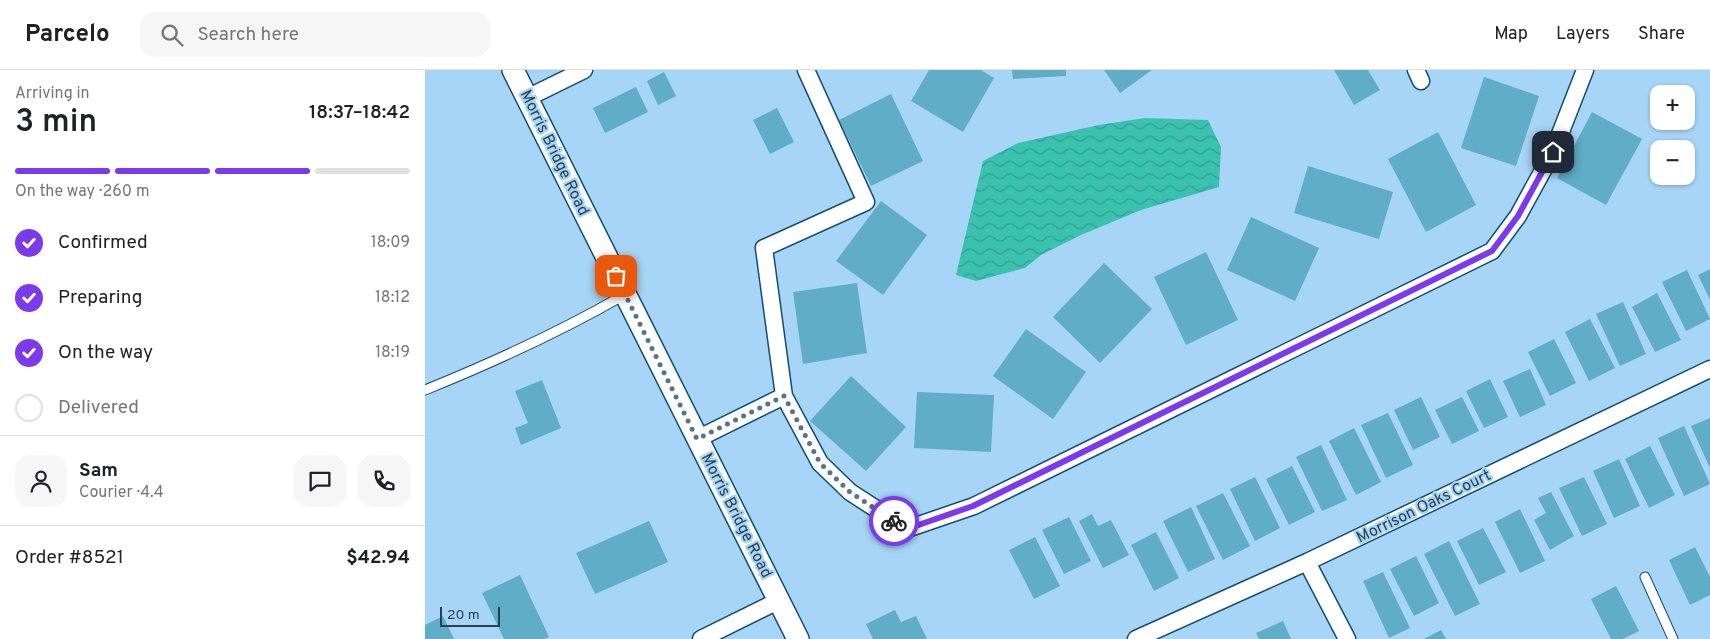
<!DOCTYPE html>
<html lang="en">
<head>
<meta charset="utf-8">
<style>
	body { margin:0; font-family:Overpass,sans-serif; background:#f6f6f6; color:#202124; height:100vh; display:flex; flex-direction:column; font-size:19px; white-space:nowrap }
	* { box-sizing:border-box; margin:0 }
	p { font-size:16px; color:#757577 }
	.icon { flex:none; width:28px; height:28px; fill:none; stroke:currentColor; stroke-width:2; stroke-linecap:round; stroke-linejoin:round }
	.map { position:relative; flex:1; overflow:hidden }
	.details { display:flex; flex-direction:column; background:#fff; width:425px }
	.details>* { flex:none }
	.buttons { position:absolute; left:1225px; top:15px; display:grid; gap:10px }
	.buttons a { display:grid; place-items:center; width:45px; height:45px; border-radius:10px; background:#fff; box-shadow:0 1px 4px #0004; font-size:25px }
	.scale { position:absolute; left:15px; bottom:12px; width:60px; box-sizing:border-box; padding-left:5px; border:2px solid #284051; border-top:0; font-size:14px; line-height:18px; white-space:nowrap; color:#284051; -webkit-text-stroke:4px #a7d5f7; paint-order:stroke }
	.pin { position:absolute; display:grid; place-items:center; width:42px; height:42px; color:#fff; margin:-21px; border-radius:10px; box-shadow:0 2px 8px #0006 }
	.courier { position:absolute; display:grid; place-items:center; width:50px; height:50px; margin:-25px; border:4px solid #7c3aed; border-radius:50%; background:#fff; color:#222; box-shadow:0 1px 6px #0007 }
	.overview em { font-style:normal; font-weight:600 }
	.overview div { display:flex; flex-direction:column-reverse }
	.overview { display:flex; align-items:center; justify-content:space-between; height:85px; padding:0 15px }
	h1 { font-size:32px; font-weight:600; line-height:38px }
	.bar { display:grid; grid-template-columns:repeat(4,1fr); gap:8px 5px; align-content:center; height:60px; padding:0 15px }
	.bar i { height:6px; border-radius:4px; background:#e0e0e0 }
	.bar .current { background:#7c3aed }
	.bar p { grid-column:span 4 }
	.line { display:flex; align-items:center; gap:12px; padding:0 15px; border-top:1px solid #e0e0e0 }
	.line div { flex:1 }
	.round { display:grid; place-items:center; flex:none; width:52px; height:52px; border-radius:15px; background:#f6f6f6 }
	ol { padding:0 15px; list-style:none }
	li { display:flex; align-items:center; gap:15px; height:55px }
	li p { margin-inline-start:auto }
	li .icon { padding:5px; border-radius:50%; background:#7c3aed; color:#fff; stroke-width:4 }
	li:last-child { color:#757577 }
	li i { width:28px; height:28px; border:2px solid #e0e0e0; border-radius:50% }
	header { display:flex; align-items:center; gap:30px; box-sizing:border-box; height:70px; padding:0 25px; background:#fff; border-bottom:1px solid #e0e0e0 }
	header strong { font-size:24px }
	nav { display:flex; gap:28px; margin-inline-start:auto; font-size:18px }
	.search { width:350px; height:45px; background:#f6f6f6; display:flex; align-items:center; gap:12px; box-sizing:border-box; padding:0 18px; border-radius:15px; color:#757577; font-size:19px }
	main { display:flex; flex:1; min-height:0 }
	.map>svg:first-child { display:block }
	.water { fill:url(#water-waves) }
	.building { fill:#5fadc6 }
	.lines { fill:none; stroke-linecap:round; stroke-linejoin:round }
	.service-casing { stroke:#114e72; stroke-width:11 }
	.minor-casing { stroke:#114e72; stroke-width:19 }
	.tertiary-casing { stroke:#114e72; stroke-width:24 }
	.service { stroke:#fff; stroke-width:9 }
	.minor { stroke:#fff; stroke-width:16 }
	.tertiary { stroke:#fff; stroke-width:21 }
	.done { stroke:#54748b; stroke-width:5; stroke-dasharray:0 9 }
	.route { stroke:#7c3aed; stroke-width:6 }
	.labels { text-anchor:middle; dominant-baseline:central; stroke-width:4.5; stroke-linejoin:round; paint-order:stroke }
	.street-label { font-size:16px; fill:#284051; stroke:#a7d5f7 }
</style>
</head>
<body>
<header>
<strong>Parcelo</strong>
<div class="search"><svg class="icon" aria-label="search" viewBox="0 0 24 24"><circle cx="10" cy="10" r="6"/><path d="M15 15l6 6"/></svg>Search here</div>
<nav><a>Map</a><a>Layers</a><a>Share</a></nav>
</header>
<main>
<section class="details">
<div class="overview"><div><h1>3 min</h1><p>Arriving in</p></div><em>18:37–18:42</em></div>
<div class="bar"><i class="current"></i><i class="current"></i><i class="current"></i><i></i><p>On the way · 260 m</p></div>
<ol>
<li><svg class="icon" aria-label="check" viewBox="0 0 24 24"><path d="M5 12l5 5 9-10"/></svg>Confirmed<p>18:09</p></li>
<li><svg class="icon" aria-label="check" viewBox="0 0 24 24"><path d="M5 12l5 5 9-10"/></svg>Preparing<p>18:12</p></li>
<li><svg class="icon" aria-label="check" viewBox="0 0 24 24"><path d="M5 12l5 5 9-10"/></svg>On the way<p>18:19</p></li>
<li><i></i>Delivered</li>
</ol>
<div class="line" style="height:90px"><a class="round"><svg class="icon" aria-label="person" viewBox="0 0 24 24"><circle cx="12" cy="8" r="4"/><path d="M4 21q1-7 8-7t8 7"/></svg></a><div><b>Sam</b><p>Courier · 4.4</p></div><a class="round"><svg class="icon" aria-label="chat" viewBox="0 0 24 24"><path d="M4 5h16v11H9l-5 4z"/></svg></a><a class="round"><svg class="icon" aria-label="phone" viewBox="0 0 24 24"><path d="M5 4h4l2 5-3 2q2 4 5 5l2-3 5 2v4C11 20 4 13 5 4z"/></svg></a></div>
<div class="line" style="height:65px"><div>Order #8521</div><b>$42.94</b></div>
</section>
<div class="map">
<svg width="1285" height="569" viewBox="0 0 1285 569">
	<defs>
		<pattern id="water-waves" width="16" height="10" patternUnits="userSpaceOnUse" patternTransform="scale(1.25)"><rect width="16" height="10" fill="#3bc2ae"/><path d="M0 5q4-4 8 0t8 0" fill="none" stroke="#329f90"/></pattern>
	</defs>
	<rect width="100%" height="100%" fill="#a7d5f7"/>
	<!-- water -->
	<path class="water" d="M720,48L783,50L796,77L794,117L716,140L656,165L616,185L600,198L551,211L531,205L558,91L593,73L674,55Z"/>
	<!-- building -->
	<path class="building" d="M504,0H556L569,8L538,62L486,31Z
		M587,0H641V6L588,9Z
		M679,0H727L695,23Z
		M909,0H943L955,20L929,35Z
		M239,2L251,26L233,35L222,11Z
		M1059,7L1114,26L1091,96L1036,78Z
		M211,17L223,42L180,63L168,38Z
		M466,24L498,91L446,116L414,50Z
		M352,38L369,72L345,84L328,50Z
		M1167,42L1217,69L1181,135L1132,108Z
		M1013,62L1051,135L1001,162L963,89Z
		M883,96L968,122L954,169L869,143Z
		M456,131L502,165L458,225L411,191Z
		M826,147L894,178L870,231L802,200Z
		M781,182L813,250L761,275L729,207Z
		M679,193L727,239L675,293L628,247Z
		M1285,199V230L1273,205Z
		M1262,200L1285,249L1261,261L1237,212Z
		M432,213L442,283L378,294L368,222Z
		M1232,223L1256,270L1230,282L1207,237Z
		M1198,232L1221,284L1195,296L1171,244Z
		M1165,249L1190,298L1164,311L1140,262Z
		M601,259L661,302L628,349L568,306Z
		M1129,269L1151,313L1125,326L1103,282Z
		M1105,299L1121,335L1095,347L1078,311Z
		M426,306L481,357L441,401L385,351Z
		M1065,309L1083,347L1059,358L1041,321Z
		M117,310L136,358L96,375L90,358L103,353L90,321Z
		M492,322L569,325L566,382L489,378Z
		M996,327L1015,367L988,380L969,340Z
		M1037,327L1054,361L1027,374L1010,340Z
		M963,343L988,395L961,408L936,355Z
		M1285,348V398L1266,356Z
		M1259,356L1285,414L1259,426L1233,368Z
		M929,358L956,412L931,425L904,371Z
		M896,375L922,430L897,441L871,387Z
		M1225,376L1250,425L1224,438L1200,389Z
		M1194,389L1215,436L1189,448L1168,401Z
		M867,396L890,442L864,455L841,409Z
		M830,407L855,458L830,471L805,419Z
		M1159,407L1182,454L1157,466L1134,418Z
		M1126,422L1149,466L1125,480L1109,450L1121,443L1113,428Z
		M798,423L825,476L798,490L771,436Z
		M766,437L790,489L763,502L738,451Z
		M1095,439L1120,491L1095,503L1070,452Z
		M667,444L673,456L686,450L704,485L678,498L654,451Z
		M644,447L666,491L639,504L617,460Z
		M224,451L243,492L170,524L151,483Z
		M1058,458L1081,502L1054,515L1032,471Z
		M731,462L754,508L729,521L706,475Z
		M610,467L635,516L609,529L584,480Z
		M1024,471L1055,534L1030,546L999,484Z
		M1270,477L1285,507V525L1265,535L1244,490Z
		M991,486L1014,533L989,546L965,499Z
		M958,502L985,558L964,568L938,511Z
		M95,505L124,567L120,569H79L57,523Z
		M1191,516L1214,561L1198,569H1186L1166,529Z
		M470,540L476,552L491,546L502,569H448L441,554Z
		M18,546L29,569H0V555Z
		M858,551L866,569H834L831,563Z
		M1016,560L1021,569H999Z"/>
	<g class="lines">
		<defs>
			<path id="service" d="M0,320C69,292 135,262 199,225
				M1220,507L1248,569"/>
			<path id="minor" d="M381,0L441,132L339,178L359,326L395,393L425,422L482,459L549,436L1067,181L1093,146L1128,82L1160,0
				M991,0L996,11
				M102,28L159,0
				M272,369L359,326
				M882,492L922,569
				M276,569L353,531
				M711,569L882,492L1285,299"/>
			<path id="tertiary" d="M88,0L373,569"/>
		</defs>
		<!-- service casing -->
		<use href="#service" class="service-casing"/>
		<!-- minor casing -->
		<use href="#minor" class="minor-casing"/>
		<!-- tertiary casing -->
		<use href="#tertiary" class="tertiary-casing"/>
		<!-- service -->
		<use href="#service" class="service"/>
		<!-- minor -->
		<use href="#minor" class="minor"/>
		<!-- tertiary -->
		<use href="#tertiary" class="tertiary"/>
	</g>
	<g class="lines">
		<!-- done -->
		<path class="done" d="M191,206L272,369L359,326L395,393L425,422L469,451"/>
		<!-- route -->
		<path class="route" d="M469,451L482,459L548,436L1067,181L1093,146L1128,82"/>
	</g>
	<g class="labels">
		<!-- street labels -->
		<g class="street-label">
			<text transform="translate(129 83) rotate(64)">Morris Bridge Road</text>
			<text transform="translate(999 437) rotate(-26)">Morrison Oaks Court</text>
			<text transform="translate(311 446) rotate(63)">Morris Bridge Road</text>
		</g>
	</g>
</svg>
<div class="buttons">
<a>+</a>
<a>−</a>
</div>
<div class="scale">20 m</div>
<div class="pin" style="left:191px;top:206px;background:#ea580c"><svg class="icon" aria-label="bag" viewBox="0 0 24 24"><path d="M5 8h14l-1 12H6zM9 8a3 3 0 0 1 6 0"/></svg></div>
<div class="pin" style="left:1128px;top:82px;background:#1f2937"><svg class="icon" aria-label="home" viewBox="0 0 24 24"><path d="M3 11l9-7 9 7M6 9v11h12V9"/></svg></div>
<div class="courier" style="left:469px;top:451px"><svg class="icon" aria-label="bike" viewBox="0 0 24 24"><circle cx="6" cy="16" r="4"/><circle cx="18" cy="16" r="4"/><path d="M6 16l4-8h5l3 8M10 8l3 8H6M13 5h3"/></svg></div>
</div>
</main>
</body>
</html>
